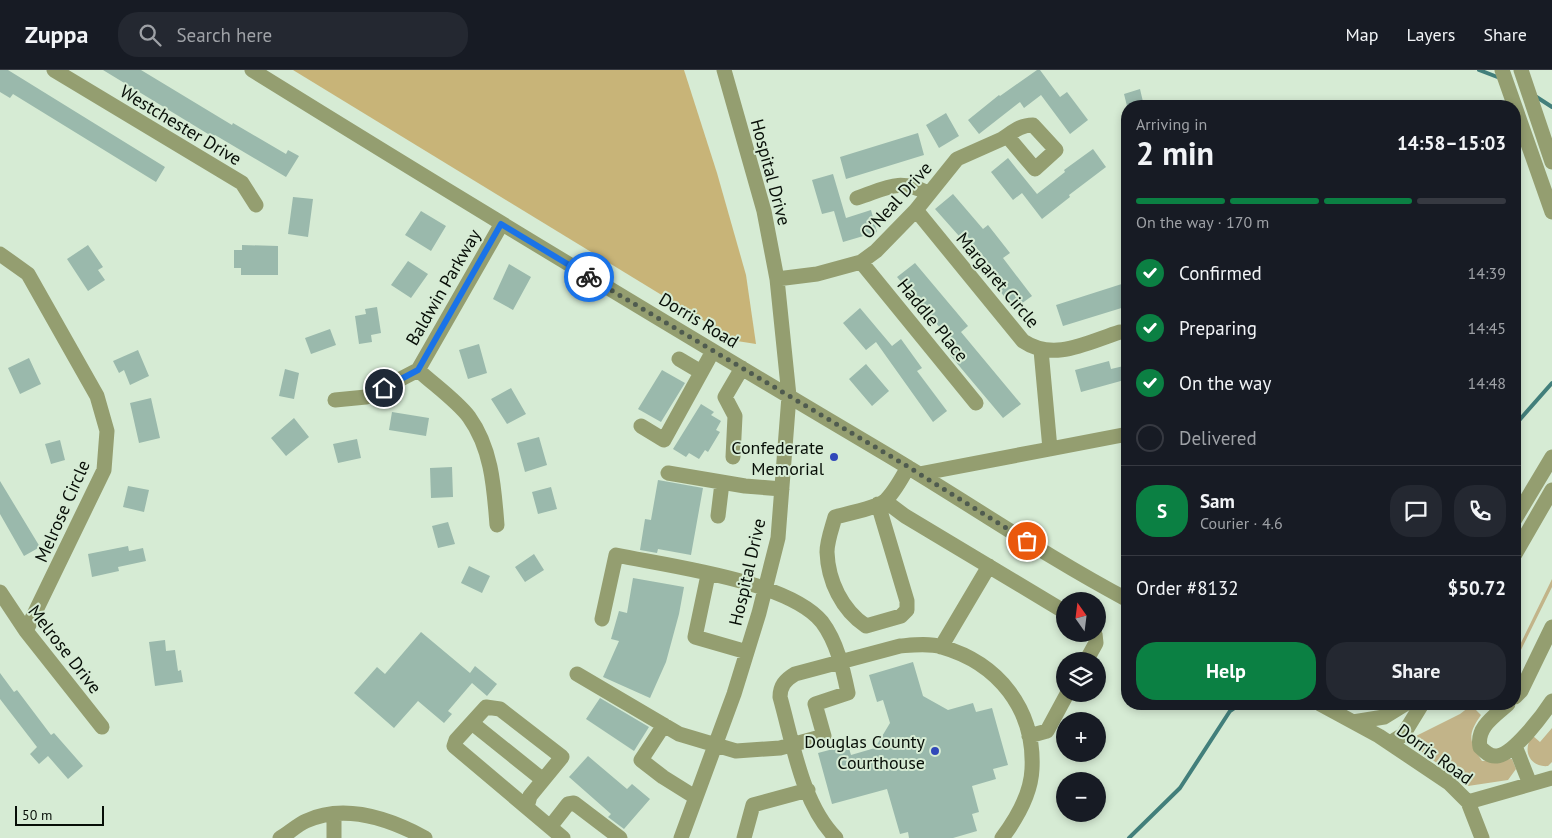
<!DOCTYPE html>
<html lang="en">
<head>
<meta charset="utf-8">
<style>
	body { margin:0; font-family:"PT Sans",sans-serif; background:#242831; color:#f1f3f6; height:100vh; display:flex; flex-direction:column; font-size:19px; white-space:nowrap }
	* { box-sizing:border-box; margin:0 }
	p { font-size:16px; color:#9ea1a6 }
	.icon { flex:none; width:28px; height:28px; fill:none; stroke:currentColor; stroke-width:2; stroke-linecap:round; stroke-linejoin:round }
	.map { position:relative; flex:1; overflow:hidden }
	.panel { position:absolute; left:1121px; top:30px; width:400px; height:610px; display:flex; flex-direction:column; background:#171b24; border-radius:20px; box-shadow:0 2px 8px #0003 }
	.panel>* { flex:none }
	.needle { width:32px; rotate:346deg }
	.controls { position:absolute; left:1056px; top:522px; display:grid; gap:10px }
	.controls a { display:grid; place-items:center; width:50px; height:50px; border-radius:50%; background:#171b24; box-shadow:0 2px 8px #0003; font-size:25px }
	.scale { position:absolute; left:15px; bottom:12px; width:89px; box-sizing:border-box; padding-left:5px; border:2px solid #070e07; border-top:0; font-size:14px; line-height:18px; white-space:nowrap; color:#070e07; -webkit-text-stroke:4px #d6ebd4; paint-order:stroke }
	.pin { position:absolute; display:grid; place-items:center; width:42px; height:42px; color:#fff; margin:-21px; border:2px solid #fff; border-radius:50%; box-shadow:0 1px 5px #0007 }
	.courier { position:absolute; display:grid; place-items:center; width:50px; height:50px; margin:-25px; border:4px solid #1a73e8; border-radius:50%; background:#fff; color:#222; box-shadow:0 1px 6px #0007 }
	.head em { font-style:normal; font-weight:600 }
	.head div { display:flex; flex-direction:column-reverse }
	.head { display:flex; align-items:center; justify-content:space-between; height:85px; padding:0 15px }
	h1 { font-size:32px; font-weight:600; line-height:38px }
	.bar { display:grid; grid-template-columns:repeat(4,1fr); gap:8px 5px; align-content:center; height:60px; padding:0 15px }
	.bar i { height:6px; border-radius:4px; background:#363941 }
	.bar .active { background:#0b8043 }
	.bar p { grid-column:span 4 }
	.line { display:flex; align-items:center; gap:12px; padding:0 15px; border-top:1px solid #363941 }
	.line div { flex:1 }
	.round { display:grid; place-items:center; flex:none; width:52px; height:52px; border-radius:20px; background:#242831 }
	ol { padding:0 15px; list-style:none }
	li { display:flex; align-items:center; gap:15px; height:55px }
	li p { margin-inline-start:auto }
	li .icon { padding:5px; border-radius:50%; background:#0b8043; color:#fff; stroke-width:4 }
	li:last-child { color:#9ea1a6 }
	li i { width:28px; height:28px; border:2px solid #363941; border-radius:50% }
	.button { display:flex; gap:10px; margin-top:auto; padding:10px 15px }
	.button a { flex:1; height:58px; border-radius:20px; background:#0b8043; color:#fff; font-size:20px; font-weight:600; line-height:58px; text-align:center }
	.button a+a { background:#242831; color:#f1f3f6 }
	header { display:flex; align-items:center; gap:30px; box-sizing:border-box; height:70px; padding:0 25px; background:#171b24; border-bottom:1px solid #363941 }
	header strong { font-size:24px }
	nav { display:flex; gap:28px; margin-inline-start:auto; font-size:18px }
	.search { width:350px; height:45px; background:#242831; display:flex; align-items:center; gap:12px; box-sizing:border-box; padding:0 18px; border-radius:20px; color:#9ea1a6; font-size:19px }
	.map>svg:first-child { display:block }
	.green { fill:#c2b489 }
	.forest { fill:#c8b478 }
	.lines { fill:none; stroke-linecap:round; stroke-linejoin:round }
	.stream { stroke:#427f7b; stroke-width:4 }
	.building { fill:#9ab9ac }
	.minor { stroke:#949e70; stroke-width:15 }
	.done { stroke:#4f5b4f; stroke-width:5; stroke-dasharray:0 9 }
	.route { stroke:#1a73e8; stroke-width:6 }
	.poi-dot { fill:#3148b9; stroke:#d6ebd4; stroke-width:2 }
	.labels { text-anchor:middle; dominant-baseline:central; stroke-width:4; stroke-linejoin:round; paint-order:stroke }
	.street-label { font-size:18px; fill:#070e07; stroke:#d6ebd4 }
	.poi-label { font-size:18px; fill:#070e07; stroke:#d6ebd4; text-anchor:end }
</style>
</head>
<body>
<header>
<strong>Zuppa</strong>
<div class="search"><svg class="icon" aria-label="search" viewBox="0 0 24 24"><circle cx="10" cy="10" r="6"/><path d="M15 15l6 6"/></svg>Search here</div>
<nav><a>Map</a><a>Layers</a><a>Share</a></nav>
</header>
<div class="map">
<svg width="1552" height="768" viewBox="0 0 1552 768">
	<rect width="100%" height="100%" fill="#d6ebd4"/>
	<!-- green -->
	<path class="green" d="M1552,509V517L1515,592V585Z
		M1473,634H1482L1476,640L1481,645C1467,665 1469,671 1482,691L1512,689L1516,699L1508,710L1468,716L1419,680L1414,667L1460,644Z
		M1552,658V692L1548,696C1530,698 1521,679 1533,666L1540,672Z"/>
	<!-- forest -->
	<path class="forest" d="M293,0H684L717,103L746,205L756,274L737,271Z"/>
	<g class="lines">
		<!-- stream -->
		<path class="stream" d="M1479,0L1500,8
			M1535,26L1552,37
			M1515,355L1552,313
			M1129,768L1180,718L1230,641L1240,634"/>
	</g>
	<!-- building -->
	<path class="building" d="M0,0H8L165,97L156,112L13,24L10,28L0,22Z
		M103,0H141L232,55L233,53L286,84L288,80L299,86L286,107L215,65L213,67Z
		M1037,0H1040L1060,27L1067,22L1088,50L1070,64L1041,25L1024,38L1020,32L979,64L968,50L999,25L1000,26Z
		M1140,19L1144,36H1127L1124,24Z
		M946,43L959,66L939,78L926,55Z
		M918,63L924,85L846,109L840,87Z
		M1093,79L1106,97L1069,125L1070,127L1042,149L1022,123L1013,130L991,102L1008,88L1037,124L1065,102L1064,100Z
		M833,104L846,148L871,140L877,162L843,172L834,141L822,144L812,110Z
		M953,124L983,159L988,155L1010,183L1003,188L1032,226L1014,239L992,211L999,206L964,162L959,166L935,139Z
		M293,127L313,129L308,167L288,164Z
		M421,141L446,156L431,181L405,165Z
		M88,175L103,197L98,200L105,210L88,221L67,189Z
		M242,175L278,176V205H241V198H234V180H242Z
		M408,191L428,204L411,228L391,215Z
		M915,193L968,256L961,262L1021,334L1003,348L950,285L958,279L897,207Z
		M509,194L531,207L513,240L493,229Z
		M1128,212V236L1063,256L1056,235Z
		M377,237L381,263L371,265L372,272L359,274L355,246L366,244L365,239Z
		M860,238L892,276L901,269L922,298L917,301L947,341L933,352L876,272L866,280L843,253Z
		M330,259L336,275L311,284L305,268Z
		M479,274L487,303L468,309L459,280Z
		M138,280L149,306L130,315L124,300L119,303L113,291Z
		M29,288L41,314L20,324L8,298Z
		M1109,291L1111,299L1128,295V309L1081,322L1075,300Z
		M866,294L889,321L872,336L849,309Z
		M285,299L299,303L294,329L279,326Z
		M662,300L685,313L661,352L638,339Z
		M511,318L526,344L507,354L491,329Z
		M151,328L160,368L139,373L130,333Z
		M701,334L714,342L711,345L721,351L716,360L720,362L708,382L705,380L699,389L689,383L686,387L673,379Z
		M392,342L429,348L426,366L389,360Z
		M294,348L309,367L286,386L271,368Z
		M539,367L547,395L525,402L517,373Z
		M357,369L361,388L338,393L333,374Z
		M60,370L65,390L51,394L45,374Z
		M452,397L453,427L431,428L430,398Z
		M658,410L703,418L691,485L658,479L657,483L640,480L645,449L651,450Z
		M0,411L40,477L24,486L0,444Z
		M128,416L149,420L144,442L123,437Z
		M551,417L557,439L538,444L532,422Z
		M448,452L455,474L438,478L432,456Z
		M128,476L129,481L143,478L146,491L118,497L119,501L92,507L88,484Z
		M534,484L544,500L525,512L515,497Z
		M469,496L490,506L482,523L461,513Z
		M633,508L684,517L679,544L666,592L650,628L603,607L619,571L611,569L619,541L627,543Z
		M421,562L470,603L475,596L497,614L487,626L472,613L448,641L452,644L444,653L418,631L394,658L354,623L377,597L385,604Z
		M165,570L166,581L175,580L178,601L181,600L183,612L155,616L149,572Z
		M913,592L923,626L948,640L973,633L976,642L992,638L1008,695L993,699L996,709L972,716L979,742L972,744L977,761L953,768H909L908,762L900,764L887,719L832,734L818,683L848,675L851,685L875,678L890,653L883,630L877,632L869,605Z
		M0,603L14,622L17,620L51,665L54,663L83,696L68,709L48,686L39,694L30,684L37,677L0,629Z
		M600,628L649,657L634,681L586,649Z
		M588,686L627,719L632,714L650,729L624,759L608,747L611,744L569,707Z"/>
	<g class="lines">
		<!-- minor -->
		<path class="minor" d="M54,0L242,113L256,135
			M252,0C460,129 670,256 881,381C964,430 1043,485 1128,530
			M1502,0L1552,142
			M1521,0L1552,92
			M857,128C887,118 898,108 928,123
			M916,140L1023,271C1054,292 1088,272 1120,262
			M0,184L28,204L97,326L107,361L104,400L26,561
			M861,192L976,333
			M777,209L817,204L861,192L876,181L916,140L957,89L1002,69C1013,62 1020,55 1033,55L1056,80L1035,99L1007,66
			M679,289L701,302
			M418,300C433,314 457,331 469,347C492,379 494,418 497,455
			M335,330L366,327L418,300L501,155
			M641,356L664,370L713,281
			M1050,379L1128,364
			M733,387L735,346L725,327L742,298
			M668,403L745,416L782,419
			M919,404L1050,379L1041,280
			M885,431L905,446L1065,542
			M878,434L907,531V540L901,546L866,556C842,540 828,511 827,482C827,471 832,458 835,447C846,444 880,437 886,430C895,421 902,408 908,397
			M718,446L722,413
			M1515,449L1552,387
			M1515,484L1552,420
			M708,505L695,567L747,582
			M0,522L26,561L102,657
			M941,577L989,496
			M1086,591L1096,573L1095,564
			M577,604L679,664L736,681L780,678L824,666L815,634L848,623C843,599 837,572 822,552C789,511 669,496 616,485L602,549
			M1515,627L1521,621L1552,557
			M1320,634L1379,666L1449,713L1468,732L1482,768
			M1508,634C1495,646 1476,657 1480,677C1484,681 1490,687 1497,686C1513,685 1543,645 1552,631
			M1353,652L1384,647L1405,634
			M472,653L543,710
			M664,655L641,690L663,707L695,727
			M1029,666L1047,661L1067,624
			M1390,673L1403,665L1422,634
			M1515,676L1530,714
			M1468,732L1552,708
			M527,737L530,726L562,687L500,639L486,637L456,670L454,676L563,768
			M550,757L568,734L574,733L620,768
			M280,768C289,763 297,755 306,751C345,733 390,749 425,768
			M334,768V744
			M681,768L734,624L759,543L778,468L789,326L777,209L764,141L724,0
			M744,768L753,735L808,720
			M836,768C802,734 793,673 780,627C780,616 785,610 795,604L900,576C913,575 929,573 942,577C998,593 1035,639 1032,699C1031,724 1017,748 1002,768"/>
	</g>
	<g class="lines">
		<!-- done -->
		<path class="done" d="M589,207L902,393L1027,471"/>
		<!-- route -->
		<path class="route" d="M384,318L418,300L501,154L589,207"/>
	</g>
	<!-- markers -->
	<g class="poi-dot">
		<circle cx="834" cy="387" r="5"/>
		<circle cx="935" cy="681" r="5"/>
	</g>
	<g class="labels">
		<!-- street labels -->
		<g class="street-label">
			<text transform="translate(181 55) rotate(31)">Westchester Drive</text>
			<text transform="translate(771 102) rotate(75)">Hospital Drive</text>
			<text transform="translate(896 130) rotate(-48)">O'Neal Drive</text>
			<text transform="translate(998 210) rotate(50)">Margaret Circle</text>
			<text transform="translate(443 217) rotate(-60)">Baldwin Parkway</text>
			<text transform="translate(699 250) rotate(31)">Dorris Road</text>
			<text transform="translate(933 250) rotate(51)">Haddle Place</text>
			<text transform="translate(62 441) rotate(-66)">Melrose Circle</text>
			<text transform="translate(747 502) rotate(-77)">Hospital Drive</text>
			<text transform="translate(65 579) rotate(52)">Melrose Drive</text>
			<text transform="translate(1435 684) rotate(36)">Dorris Road</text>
		</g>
		<!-- poi labels -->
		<g class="poi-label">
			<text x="824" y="377">Confederate<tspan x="824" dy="21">Memorial</tspan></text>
			<text x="925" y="671">Douglas County<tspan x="925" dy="21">Courthouse</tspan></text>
		</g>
	</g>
</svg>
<div class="controls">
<a><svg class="needle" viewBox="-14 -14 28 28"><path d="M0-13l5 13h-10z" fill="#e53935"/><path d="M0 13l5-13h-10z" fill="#9ea1a6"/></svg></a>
<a><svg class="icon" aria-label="layers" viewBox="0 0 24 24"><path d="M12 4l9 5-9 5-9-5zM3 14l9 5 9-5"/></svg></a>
<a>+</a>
<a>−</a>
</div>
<div class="scale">50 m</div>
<div class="pin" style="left:1027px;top:471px;background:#ea580c"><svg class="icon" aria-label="bag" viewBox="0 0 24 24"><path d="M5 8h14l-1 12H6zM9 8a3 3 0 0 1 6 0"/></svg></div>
<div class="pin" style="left:384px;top:318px;background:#1f2937"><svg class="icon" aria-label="home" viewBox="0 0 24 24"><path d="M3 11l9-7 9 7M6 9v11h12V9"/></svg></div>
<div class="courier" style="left:589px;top:207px"><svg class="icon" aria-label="bike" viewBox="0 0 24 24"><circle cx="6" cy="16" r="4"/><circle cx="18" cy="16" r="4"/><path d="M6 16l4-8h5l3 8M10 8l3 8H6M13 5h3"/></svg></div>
<section class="panel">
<div class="head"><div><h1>2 min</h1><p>Arriving in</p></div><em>14:58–15:03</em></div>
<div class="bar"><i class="active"></i><i class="active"></i><i class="active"></i><i></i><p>On the way · 170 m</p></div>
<ol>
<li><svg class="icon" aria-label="check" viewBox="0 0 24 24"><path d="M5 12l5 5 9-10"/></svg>Confirmed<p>14:39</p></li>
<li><svg class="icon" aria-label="check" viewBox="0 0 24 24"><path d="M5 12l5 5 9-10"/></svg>Preparing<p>14:45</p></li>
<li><svg class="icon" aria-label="check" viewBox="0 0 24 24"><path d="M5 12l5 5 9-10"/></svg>On the way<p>14:48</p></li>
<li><i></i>Delivered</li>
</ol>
<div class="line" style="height:90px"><b class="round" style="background:#0b8043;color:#fff">S</b><div><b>Sam</b><p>Courier · 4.6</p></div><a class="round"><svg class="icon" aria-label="chat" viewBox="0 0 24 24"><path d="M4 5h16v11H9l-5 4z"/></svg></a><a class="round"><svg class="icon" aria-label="phone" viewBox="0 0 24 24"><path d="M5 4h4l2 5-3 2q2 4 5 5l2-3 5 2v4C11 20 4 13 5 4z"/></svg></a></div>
<div class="line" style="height:65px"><div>Order #8132</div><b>$50.72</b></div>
<div class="button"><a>Help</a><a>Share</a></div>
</section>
</div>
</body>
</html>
